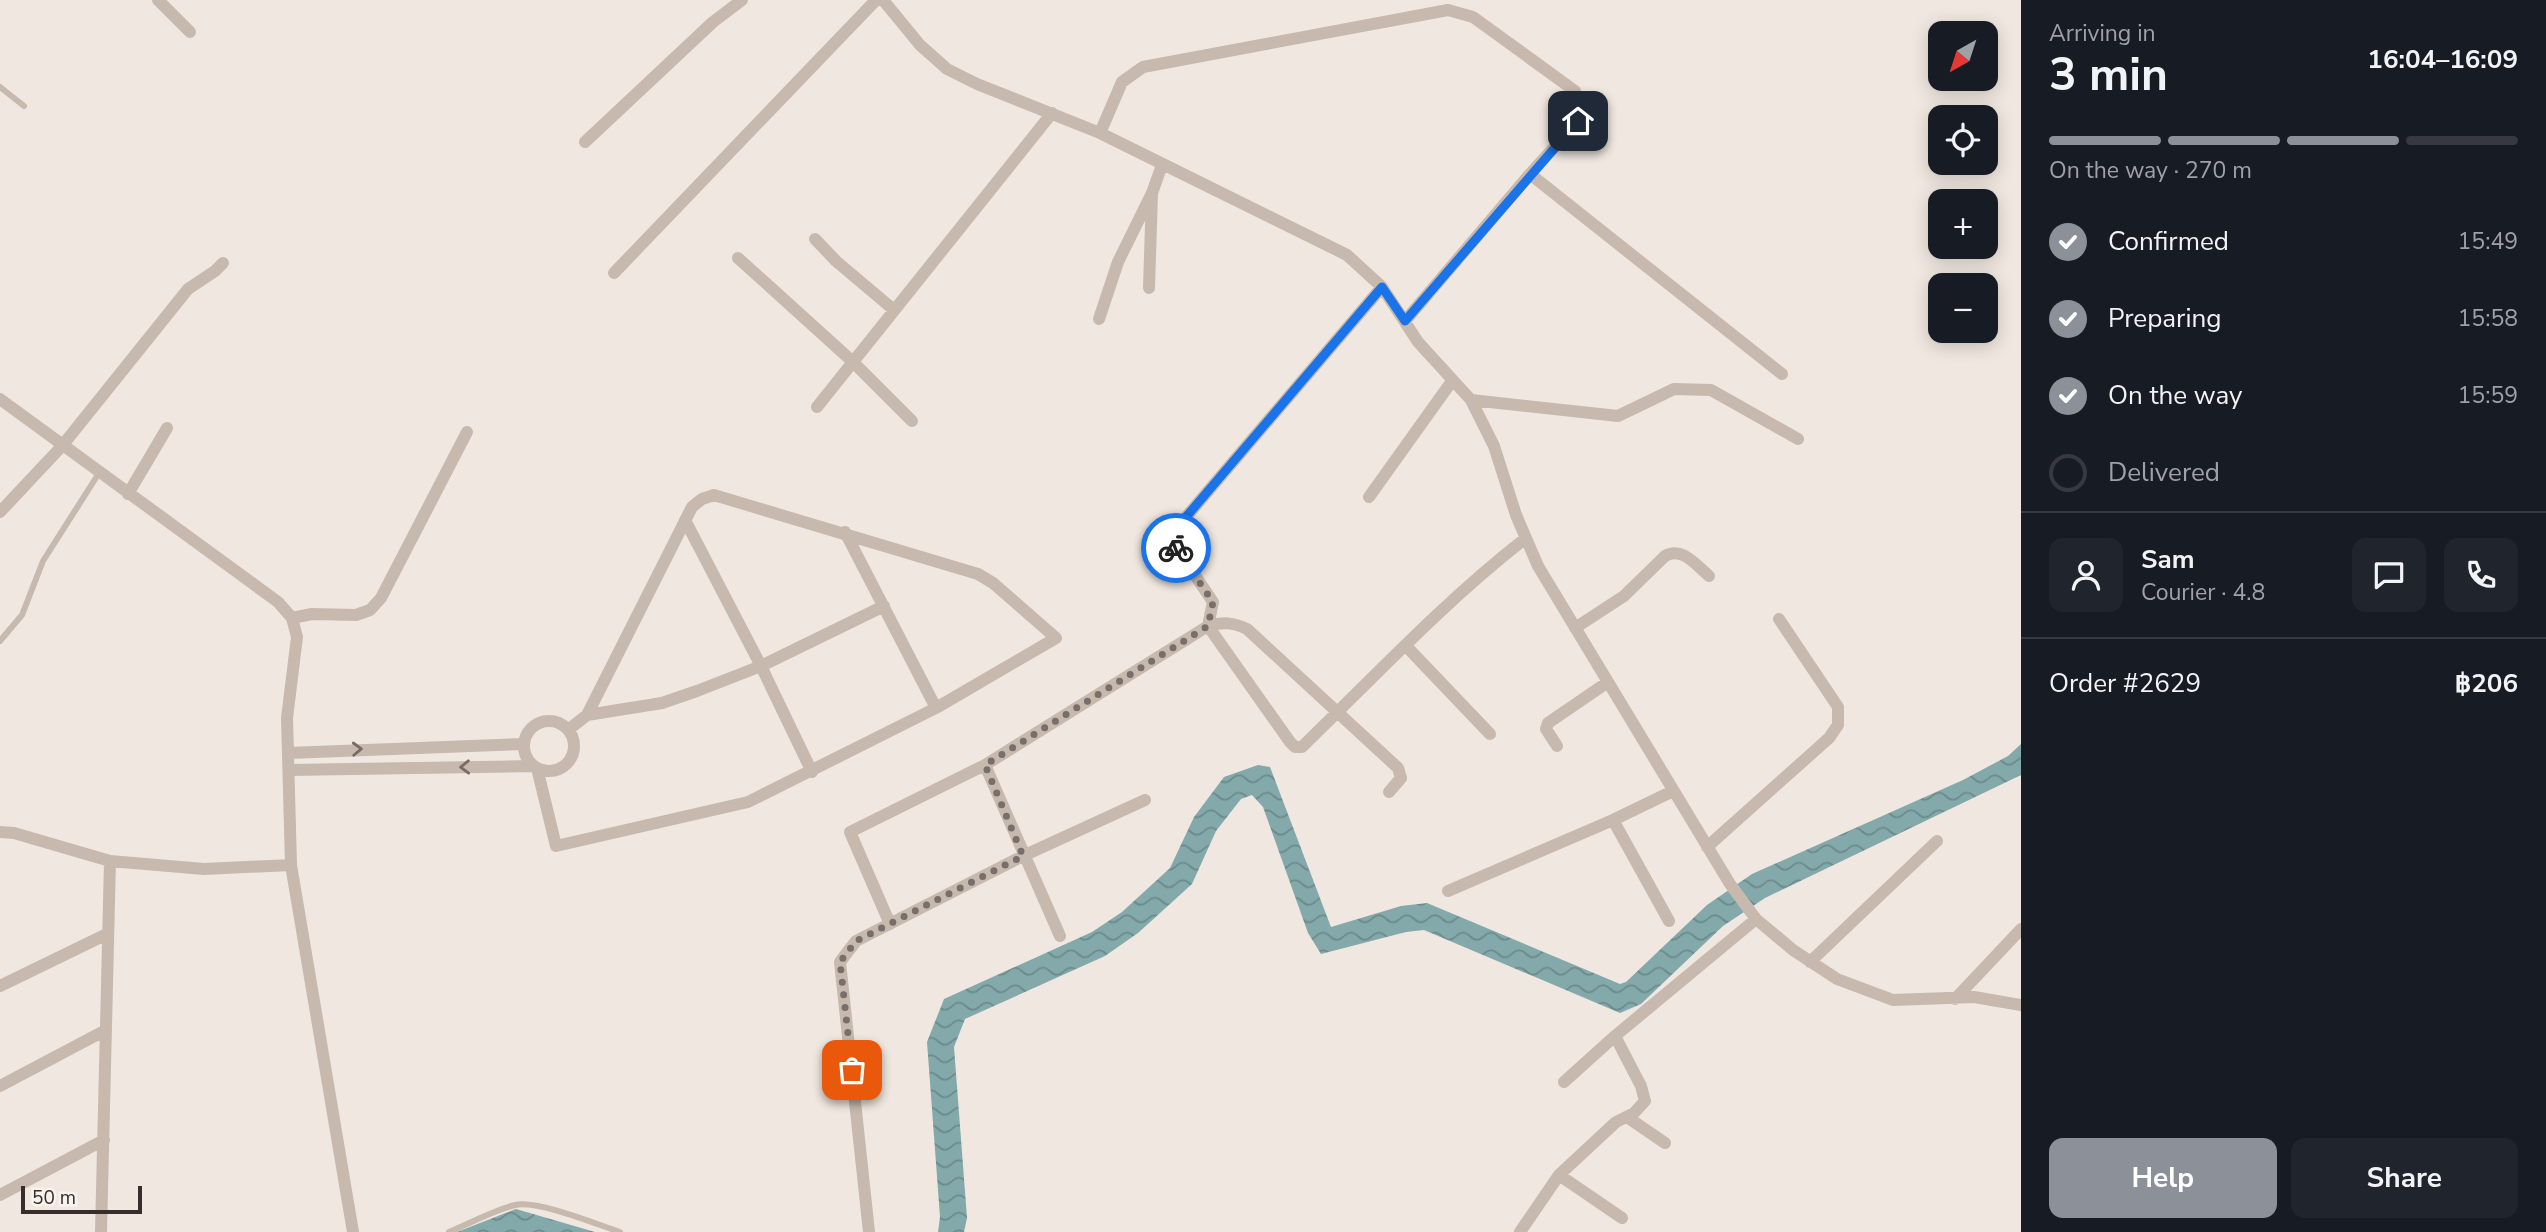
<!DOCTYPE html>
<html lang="en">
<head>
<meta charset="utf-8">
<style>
	body { margin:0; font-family:"Nunito Sans",sans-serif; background:#20242c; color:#f1f3f6; height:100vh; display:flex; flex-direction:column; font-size:26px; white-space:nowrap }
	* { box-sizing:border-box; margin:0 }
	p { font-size:23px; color:#9ea1a6 }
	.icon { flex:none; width:38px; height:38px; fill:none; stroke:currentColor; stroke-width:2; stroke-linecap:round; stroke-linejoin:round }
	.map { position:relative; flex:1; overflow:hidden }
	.drawer { display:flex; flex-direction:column; background:#171b24; width:525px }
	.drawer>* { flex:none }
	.needle { width:46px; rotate:219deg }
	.tools { position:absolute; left:1928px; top:21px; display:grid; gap:14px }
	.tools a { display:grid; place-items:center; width:70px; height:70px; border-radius:14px; background:#171b24; box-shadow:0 4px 18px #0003; font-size:35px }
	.scale { position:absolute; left:21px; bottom:18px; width:121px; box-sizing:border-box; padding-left:7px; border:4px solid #372e2b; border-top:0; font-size:19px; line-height:24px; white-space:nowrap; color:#372e2b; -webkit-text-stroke:5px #f8f3ec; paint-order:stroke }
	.pin { position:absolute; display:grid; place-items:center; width:60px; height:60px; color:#fff; margin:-30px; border-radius:14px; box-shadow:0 4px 10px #0006 }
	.courier { position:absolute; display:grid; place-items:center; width:70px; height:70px; margin:-35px; border:5px solid #1a73e8; border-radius:50%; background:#fff; color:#222; box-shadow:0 2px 9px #0007 }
	.headline em { font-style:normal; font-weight:700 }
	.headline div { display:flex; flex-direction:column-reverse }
	.headline { display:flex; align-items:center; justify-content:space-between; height:119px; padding:0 28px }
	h1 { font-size:46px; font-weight:700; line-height:52px }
	.bar { display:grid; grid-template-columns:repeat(4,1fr); gap:10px 7px; align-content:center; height:84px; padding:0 28px }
	.bar i { height:9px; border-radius:5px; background:#363941 }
	.bar .on { background:#8c9099 }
	.bar p { grid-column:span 4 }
	.line { display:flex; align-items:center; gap:18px; padding:0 28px; border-top:2px solid #363941 }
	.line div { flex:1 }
	.round { display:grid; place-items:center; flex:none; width:74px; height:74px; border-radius:14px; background:#20242c }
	ol { padding:0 28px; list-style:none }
	li { display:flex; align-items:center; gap:21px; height:77px }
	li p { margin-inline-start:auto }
	li .icon { padding:7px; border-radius:50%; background:#8c9099; color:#fff; stroke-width:4 }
	li:last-child { color:#9ea1a6 }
	li i { width:38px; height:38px; border:4px solid #363941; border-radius:50% }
	.button { display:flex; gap:14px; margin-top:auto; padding:14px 28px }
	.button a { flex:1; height:80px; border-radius:14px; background:#8c9099; color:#fff; font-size:28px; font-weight:700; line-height:80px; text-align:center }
	.button a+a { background:#20242c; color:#f1f3f6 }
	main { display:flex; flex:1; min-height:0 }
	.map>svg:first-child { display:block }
	.water { fill:url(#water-waves) }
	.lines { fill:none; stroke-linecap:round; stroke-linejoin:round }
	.service { stroke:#c7b9ad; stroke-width:6 }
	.minor { stroke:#c7b9ad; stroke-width:12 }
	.oneway { stroke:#786d66 }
	.done { stroke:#786f6a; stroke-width:7; stroke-dasharray:0 12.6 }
	.route { stroke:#1a73e8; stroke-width:9 }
</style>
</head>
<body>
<main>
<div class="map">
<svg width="2021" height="1232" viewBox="0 0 2021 1232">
	<defs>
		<pattern id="water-waves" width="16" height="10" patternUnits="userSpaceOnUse" patternTransform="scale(1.75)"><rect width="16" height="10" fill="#83a9aa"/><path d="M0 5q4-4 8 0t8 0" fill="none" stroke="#6c8a8b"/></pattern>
	</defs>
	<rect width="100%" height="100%" fill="#f0e8e0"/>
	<!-- water -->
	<path class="water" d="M2021,744V775L1765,898L1723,926L1641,1004L1620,1013L1424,930L1406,932L1321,954L1308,933L1263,807L1252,795L1241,799L1216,831L1192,884L1138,933L1105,956L965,1019L954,1047L967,1218L964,1232H938L940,1217L927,1042L944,999L1092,932L1122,912L1170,868L1194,817L1224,777L1258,765L1270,767L1331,927L1401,906L1427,903L1620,984L1626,982L1707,905L1752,874L1963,780L2008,756Z
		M516,1209L595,1232H457Z"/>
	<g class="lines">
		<!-- service -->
		<path class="service" d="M0,87L24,106
			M0,641L22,615L43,561L99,473
			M449,1232C469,1224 494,1210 515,1205C538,1200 596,1224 620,1232"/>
		<!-- minor -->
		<path class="minor" d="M158,0L190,32
			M883,0L920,45L947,69L977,84L1100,133L1347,255L1382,287L1418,342L1471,400L1494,446L1516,515L1538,566L1730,884L1756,919L1793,950L1837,979L1893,1000L1974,997L2021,1005
			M1100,133L1122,82L1143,67L1448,10L1473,17L1575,91L1578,121L1530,174L1405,321
			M585,142L713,22L742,0
			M1530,174L1782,374
			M815,239L836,261L894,310
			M738,258L853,362L912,421
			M614,273L876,0
			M1149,288L1152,193L1162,165
			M1099,319L1118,262L1152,193
			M0,399L278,602L292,618L297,637L287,718L291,865L353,1232
			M1471,400L1618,416L1674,389L1711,390L1798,439
			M817,407L1052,113
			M128,494L167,428
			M1369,497L1452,381
			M0,512L62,446L188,289L215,271L223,263
			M685,520L761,666L812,772
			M845,532L936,708
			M292,618L312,614L356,615L370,610L381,598L467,432
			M1575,628L1624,596L1665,556C1682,546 1696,565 1709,576
			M1406,646L1490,734
			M524 746a25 25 0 1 1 50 0a25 25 0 1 1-50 0Z
			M568,730L587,715L662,703L697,691L761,666L884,606
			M1557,746L1546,729L1548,723L1608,682
			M288,753L524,744
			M985,765L1060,936
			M537,768L556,846L748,802L936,708L1056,638L993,583L978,574L714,495L702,499L692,507L587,715
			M289,770L534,766
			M1389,792L1401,778L1398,768L1247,629C1233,622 1223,622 1208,626L1290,742L1295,747H1302C1375,676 1445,601 1526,538
			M1613,820L1669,921
			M0,832L14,833L110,861L204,869L291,865
			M1707,847L1829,738L1838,725V707L1779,619
			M1448,891L1613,820L1673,791
			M890,924L850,832L985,765L1208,626L1213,602L1169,537L1382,287
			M1810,962L1937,841
			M0,986L107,934
			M1955,999L2021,929
			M1564,1082L1615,1036L1756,919
			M0,1086L106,1030
			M1627,1117L1665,1143
			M1559,1175L1622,1218
			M0,1195L104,1140
			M101,1232L110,861
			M869,1232L840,962L856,941L1023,856L1145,800
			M1520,1232L1559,1175L1616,1122L1634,1113L1645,1101L1641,1086L1615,1036"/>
	</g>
	<!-- one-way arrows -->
	<defs><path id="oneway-chevron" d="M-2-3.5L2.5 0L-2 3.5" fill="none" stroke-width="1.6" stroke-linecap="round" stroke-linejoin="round" transform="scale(1.75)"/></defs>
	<g class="oneway">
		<use href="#oneway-chevron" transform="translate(357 749) rotate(-2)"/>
		<use href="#oneway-chevron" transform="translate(465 767) rotate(179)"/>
	</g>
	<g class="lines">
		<!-- done -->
		<path class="done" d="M852,1070L840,962L856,941L1023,856L985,765L1208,626L1213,602L1176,548"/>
		<!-- route -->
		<path class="route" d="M1176,548L1169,537L1382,287L1405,321L1578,121"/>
	</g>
</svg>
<div class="tools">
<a><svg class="needle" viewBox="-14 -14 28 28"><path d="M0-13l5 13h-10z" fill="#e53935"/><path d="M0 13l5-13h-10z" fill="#9ea1a6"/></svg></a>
<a><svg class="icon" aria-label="locate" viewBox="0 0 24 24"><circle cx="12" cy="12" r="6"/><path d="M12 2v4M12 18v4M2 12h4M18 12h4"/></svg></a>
<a>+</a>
<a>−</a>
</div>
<div class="scale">50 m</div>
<div class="pin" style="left:852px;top:1070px;background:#ea580c"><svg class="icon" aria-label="bag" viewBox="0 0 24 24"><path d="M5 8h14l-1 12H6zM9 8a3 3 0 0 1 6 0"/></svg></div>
<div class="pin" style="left:1578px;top:121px;background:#1f2937"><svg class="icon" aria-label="home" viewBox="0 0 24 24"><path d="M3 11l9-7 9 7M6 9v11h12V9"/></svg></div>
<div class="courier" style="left:1176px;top:548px"><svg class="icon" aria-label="bike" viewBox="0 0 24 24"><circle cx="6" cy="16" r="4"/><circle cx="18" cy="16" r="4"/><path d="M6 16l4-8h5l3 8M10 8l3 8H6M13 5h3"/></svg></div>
</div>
<section class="drawer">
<div class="headline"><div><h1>3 min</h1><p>Arriving in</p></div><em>16:04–16:09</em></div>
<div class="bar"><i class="on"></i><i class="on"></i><i class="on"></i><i></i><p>On the way · 270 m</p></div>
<ol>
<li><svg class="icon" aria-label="check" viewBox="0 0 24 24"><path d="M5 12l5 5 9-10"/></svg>Confirmed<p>15:49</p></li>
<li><svg class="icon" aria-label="check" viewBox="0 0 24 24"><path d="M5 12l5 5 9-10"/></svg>Preparing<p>15:58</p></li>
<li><svg class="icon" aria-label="check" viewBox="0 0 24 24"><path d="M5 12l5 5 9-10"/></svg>On the way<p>15:59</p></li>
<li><i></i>Delivered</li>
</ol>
<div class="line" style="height:126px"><a class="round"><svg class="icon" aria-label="person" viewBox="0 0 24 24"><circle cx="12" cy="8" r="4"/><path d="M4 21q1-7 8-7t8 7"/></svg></a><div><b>Sam</b><p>Courier · 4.8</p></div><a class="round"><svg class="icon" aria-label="chat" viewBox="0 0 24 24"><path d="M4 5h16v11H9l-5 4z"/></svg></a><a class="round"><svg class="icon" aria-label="phone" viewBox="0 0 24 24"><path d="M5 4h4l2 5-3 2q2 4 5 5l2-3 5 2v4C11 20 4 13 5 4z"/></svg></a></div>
<div class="line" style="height:91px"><div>Order #2629</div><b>฿206</b></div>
<div class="button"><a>Help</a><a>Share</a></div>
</section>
</main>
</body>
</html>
